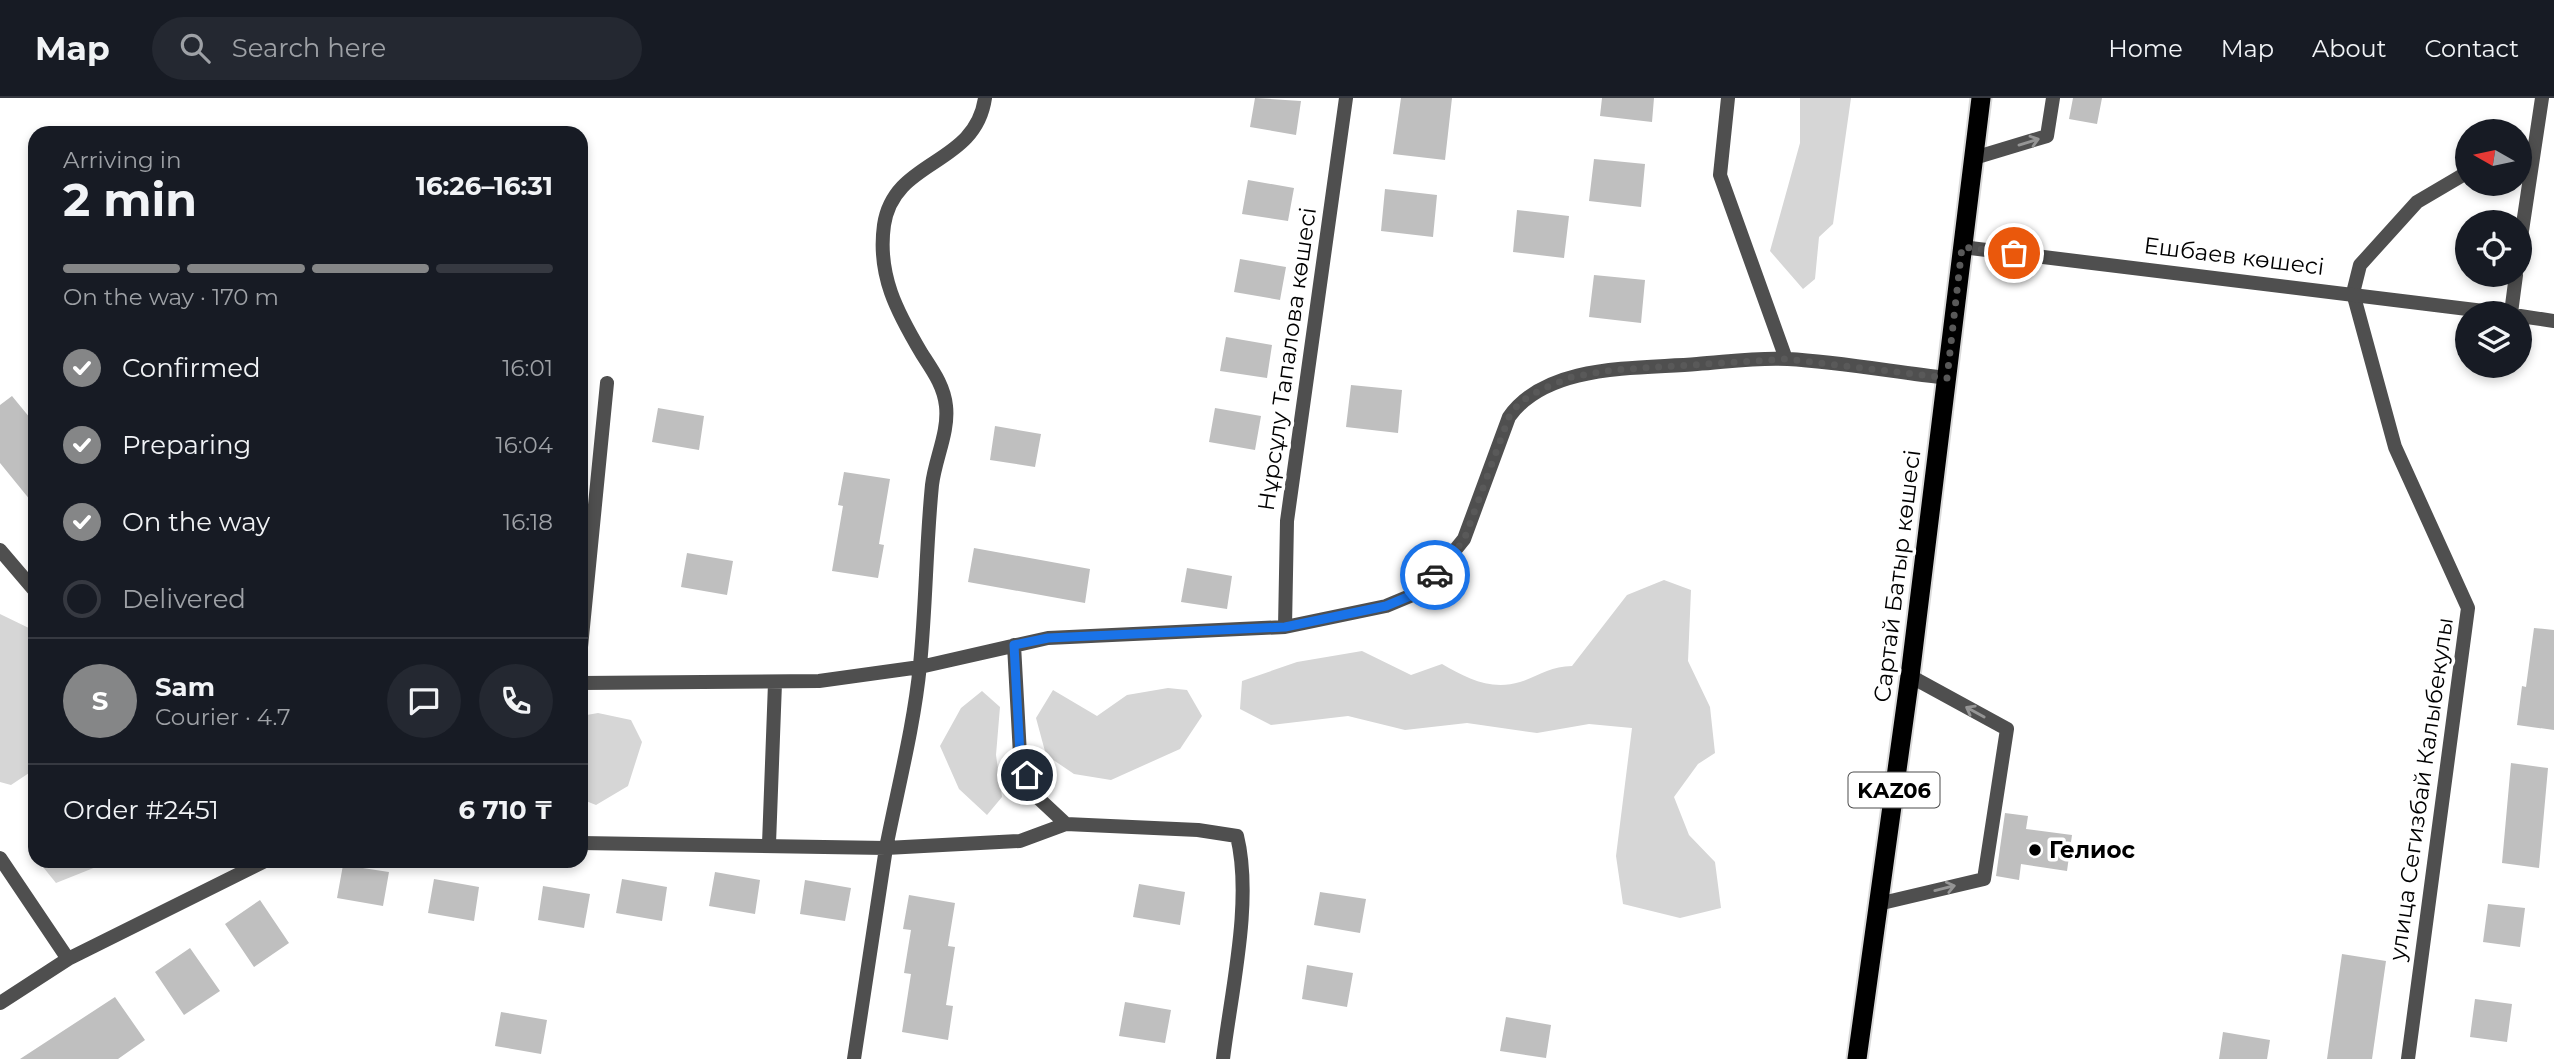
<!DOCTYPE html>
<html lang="en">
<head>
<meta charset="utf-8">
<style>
	body { margin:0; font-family:Montserrat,sans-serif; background:#242831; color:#f1f3f6; height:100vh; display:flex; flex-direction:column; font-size:26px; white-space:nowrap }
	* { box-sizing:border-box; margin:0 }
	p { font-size:23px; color:#9ea1a6 }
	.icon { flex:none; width:38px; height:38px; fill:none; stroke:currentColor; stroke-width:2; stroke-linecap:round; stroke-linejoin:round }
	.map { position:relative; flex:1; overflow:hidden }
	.side { position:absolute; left:28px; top:28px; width:560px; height:742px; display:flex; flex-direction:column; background:#171b24; border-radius:21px; box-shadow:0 4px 10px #0003 }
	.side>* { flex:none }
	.needle { width:46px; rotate:279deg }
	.tools { position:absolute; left:2455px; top:21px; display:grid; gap:14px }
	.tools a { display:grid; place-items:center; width:77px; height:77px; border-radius:50%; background:#171b24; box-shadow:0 4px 10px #0003; font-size:35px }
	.pin { position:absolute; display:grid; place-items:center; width:60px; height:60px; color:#fff; margin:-30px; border:4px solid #fff; border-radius:50%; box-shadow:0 2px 7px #0007 }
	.courier { position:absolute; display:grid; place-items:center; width:70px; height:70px; margin:-35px; border:5px solid #1a73e8; border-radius:50%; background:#fff; color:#222; box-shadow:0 2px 9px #0007 }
	.head em { font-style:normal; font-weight:700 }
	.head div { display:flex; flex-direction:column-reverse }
	.head { display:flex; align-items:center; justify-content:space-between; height:119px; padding:0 35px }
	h1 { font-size:46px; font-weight:700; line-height:52px }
	.bar { display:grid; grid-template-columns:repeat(4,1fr); gap:10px 7px; align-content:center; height:84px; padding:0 35px }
	.bar i { height:9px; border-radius:5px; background:#363941 }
	.bar .selected { background:#858687 }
	.bar p { grid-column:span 4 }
	.line { display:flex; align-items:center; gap:18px; padding:0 35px; border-top:2px solid #363941 }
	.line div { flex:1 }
	.round { display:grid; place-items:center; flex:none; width:74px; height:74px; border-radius:37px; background:#242831 }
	ol { padding:0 35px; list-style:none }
	li { display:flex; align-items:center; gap:21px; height:77px }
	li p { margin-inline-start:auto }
	li .icon { padding:7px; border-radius:50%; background:#858687; color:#fff; stroke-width:4 }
	li:last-child { color:#9ea1a6 }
	li i { width:38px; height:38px; border:4px solid #363941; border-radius:50% }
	header { display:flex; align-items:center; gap:42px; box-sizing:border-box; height:98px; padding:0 35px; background:#171b24; border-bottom:2px solid #363941 }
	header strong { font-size:33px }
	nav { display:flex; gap:38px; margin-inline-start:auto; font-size:24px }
	.search { width:490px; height:63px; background:#242831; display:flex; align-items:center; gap:18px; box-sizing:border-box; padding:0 24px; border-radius:38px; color:#9ea1a6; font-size:26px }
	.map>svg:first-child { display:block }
	.green { fill:#d6d6d6 }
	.building { fill:#bfbfbf }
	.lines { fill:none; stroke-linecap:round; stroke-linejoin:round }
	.trunk-casing { stroke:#dbdbdb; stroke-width:23 }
	.service { stroke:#4f4f4f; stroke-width:14 }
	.minor { stroke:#4f4f4f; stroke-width:14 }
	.trunk { stroke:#000; stroke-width:19 }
	.oneway { stroke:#959595 }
	.done { stroke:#595959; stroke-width:7; stroke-dasharray:0 12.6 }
	.route { stroke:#1a73e8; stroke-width:9 }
	.poi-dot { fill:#000; stroke:#fff; stroke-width:2.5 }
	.labels { text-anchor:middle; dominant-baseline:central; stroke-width:7; stroke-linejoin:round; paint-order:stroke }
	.shield { fill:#fff; stroke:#4c4c4c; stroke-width:2 }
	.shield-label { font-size:21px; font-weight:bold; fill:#000 }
	.street-label { font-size:23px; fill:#000; stroke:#fff }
	.poi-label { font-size:23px; font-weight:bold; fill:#000; stroke:#fff; text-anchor:start }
</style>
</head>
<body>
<header>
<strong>Map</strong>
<div class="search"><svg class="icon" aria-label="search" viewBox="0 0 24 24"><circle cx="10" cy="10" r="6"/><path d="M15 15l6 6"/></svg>Search here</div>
<nav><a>Home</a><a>Map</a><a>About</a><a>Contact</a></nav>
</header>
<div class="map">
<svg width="2554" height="961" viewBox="0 0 2554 961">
	<rect width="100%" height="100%" fill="#fff"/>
	<!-- green -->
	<path class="green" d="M1800,0H1851L1833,126L1819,139L1815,181L1803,191L1770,153L1800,45Z
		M1664,482L1691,492L1688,563L1710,609L1715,655L1698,666L1674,699L1689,737L1715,764L1721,810L1680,820L1623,806L1616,758L1632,630L1589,626L1537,635L1467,625L1405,632L1348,618L1271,627L1240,611L1242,583L1297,564L1362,553L1411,577L1442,566C1466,580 1491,593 1520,584C1539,578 1551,568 1572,568L1627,497Z
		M0,516L35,533V671L11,687L0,684Z
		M1168,590L1187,592L1202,618L1180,651L1111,682L1074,676L1046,657L1036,620L1053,592L1097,618L1127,597Z
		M982,593L1000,609L996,657L1002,699L987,717L959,691L940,648L961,610Z
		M598,615L631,622L642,644L628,688L596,707L581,701V618Z
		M111,763L56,785L39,764L40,763Z"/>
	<!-- building -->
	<path class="building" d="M1255,0L1301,3L1296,37L1250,29Z
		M1401,0H1452L1445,62L1393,56Z
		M1602,0H1654L1652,24L1600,18Z
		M2073,0H2102L2097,26L2069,21Z
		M1594,61L1645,66L1641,109L1589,103Z
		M1248,82L1294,90L1288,123L1242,116Z
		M1385,91L1437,97L1433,139L1381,133Z
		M1517,112L1569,118L1564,160L1513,154Z
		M1240,161L1286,169L1280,202L1234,194Z
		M1594,177L1645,182L1641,225L1589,219Z
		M1226,239L1272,247L1267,280L1220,273Z
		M1351,287L1402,292L1398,335L1346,329Z
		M12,298L35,326V408L0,365V307Z
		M658,310L704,318L699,352L652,344Z
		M1215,310L1261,318L1255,352L1209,344Z
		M995,328L1041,336L1035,369L990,362Z
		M844,374L890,381L879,446L884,447L878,480L832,473L843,408L838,407Z
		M974,450L1090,471L1085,505L968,484Z
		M687,455L733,463L727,497L681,489Z
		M1187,470L1232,478L1227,511L1181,504Z
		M2534,530L2554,532V632L2517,627L2522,588L2526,589Z
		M2511,665L2548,670L2539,770L2502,765Z
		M2005,715L2028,718L2026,731L2072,737L2067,773L2021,766L2019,782L1996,778Z
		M343,767L389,774L383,808L337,800Z
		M715,774L760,782L755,816L709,808Z
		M434,781L479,789L474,823L428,815Z
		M622,781L667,789L662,823L616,815Z
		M805,782L851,790L845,823L800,816Z
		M1139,786L1185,794L1180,827L1133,819Z
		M543,788L590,796L584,830L538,822Z
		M1320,794L1366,801L1360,835L1314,827Z
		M909,797L955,805L948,848L955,849L946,907L953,908L948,942L902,934L911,876L904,875L911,832L903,831Z
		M260,802L289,845L254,869L225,826Z
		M2488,806L2525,810L2520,849L2483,844Z
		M190,850L220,893L184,917L155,874Z
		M2342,856L2386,863L2372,961H2327Z
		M1307,867L1353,875L1347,909L1302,901Z
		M115,899L145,942L118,961H20Z
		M2475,901L2512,906L2507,944L2470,939Z
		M1125,904L1171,912L1165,945L1119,938Z
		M501,914L547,922L541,956L495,948Z
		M1506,919L1551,927L1546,960L1500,953Z
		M2223,934L2270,942L2267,961H2219Z"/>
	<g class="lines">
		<defs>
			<path id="trunk" d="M1857,961L1910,578L1981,0"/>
		</defs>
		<!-- trunk casing -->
		<use href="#trunk" class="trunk-casing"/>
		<!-- service -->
		<path class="service" d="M1974,60L2047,38L2053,0
			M2520,146L2542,0
			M2511,215L2516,177
			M1878,806L1984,781L2007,631L1910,578
			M2408,961L2468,510L2395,349L2353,195L2360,167L2417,104L2468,74"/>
		<!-- minor -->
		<path class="minor" d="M985,0C975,69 894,60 884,127C877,177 897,214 922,256C933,273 944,288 946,308C949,334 935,361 932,387C926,447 926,507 920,567C914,628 898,689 886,750L1020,743L1066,726
			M1728,0L1720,77L1786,261
			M1962,149L2500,215
			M2520,218L2554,223
			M0,452L35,493
			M1285,529L1287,423L1346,0
			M1014,547L1020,657L1035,697L1066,726L1198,732L1237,738C1253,803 1231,894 1223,961
			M581,549L607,285
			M581,585L819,583L920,569L1048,540L1285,529L1386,508L1422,493L1464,441L1509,319C1547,265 1637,271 1697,266C1726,264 1758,259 1788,261C1840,264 1894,274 1947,280
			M581,745L886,750L854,961
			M769,746L775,585
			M0,760L68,861L0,905
			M68,861L265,763"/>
		<!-- trunk -->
		<use href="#trunk" class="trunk"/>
	</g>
	<!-- one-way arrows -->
	<defs><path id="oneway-shaft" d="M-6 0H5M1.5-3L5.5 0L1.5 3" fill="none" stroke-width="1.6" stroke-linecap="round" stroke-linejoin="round" transform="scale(1.75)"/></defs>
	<g class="oneway">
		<use href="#oneway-shaft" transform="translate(2029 44) rotate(-17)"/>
		<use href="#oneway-shaft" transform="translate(1975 614) rotate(-151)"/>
		<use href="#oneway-shaft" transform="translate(1945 790) rotate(-14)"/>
	</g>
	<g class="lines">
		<!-- done -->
		<path class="done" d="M1435,477L1464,442L1509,319L1520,304L1542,291L1572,279L1612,272L1786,261L1947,280L1962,149L2014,155"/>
		<!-- route -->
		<path class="route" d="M1027,677L1020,657L1014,547L1048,540L1285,529L1386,508L1422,493L1435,477"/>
	</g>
	<!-- markers -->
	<circle class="poi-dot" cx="2035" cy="752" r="7"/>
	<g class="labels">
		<!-- shield labels -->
		<rect class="shield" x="1848.5" y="674.5" width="91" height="35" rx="5"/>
		<g class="shield-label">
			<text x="1894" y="692">KАZ06</text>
		</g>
		<!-- street labels -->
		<g class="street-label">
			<text transform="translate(2234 158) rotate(7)">Ешбаев көшесі</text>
			<text transform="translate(1287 261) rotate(-82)">Нұрсұлу Тапалова көшесі</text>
			<text transform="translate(1897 478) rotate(-83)">Сартай Батыр көшесі</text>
			<text transform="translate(2421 691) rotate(-82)">улица Сегизбай Калыбекулы</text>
		</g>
		<!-- poi labels -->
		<g class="poi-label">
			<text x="2049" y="752">Гелиос</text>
		</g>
	</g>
</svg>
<div class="tools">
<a><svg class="needle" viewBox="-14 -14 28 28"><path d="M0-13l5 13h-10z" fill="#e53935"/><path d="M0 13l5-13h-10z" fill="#9ea1a6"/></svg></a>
<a><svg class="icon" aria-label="locate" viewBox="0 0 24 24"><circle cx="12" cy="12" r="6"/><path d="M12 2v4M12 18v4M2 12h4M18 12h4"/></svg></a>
<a><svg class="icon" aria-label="layers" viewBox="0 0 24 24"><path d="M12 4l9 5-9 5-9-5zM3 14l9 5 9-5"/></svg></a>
</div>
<div class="pin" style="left:2014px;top:155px;background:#ea580c"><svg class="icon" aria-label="bag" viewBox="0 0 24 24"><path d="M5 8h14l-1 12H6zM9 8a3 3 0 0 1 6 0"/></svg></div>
<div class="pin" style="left:1027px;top:677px;background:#1f2937"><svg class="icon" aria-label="home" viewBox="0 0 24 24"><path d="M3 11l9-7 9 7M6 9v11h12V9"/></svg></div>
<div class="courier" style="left:1435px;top:477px"><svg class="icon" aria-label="car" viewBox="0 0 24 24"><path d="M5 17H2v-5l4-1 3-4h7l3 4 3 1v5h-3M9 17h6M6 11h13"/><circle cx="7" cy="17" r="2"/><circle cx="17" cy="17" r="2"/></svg></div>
<section class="side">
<div class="head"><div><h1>2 min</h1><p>Arriving in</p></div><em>16:26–16:31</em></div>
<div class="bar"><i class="selected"></i><i class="selected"></i><i class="selected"></i><i></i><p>On the way · 170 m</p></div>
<ol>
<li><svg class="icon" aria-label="check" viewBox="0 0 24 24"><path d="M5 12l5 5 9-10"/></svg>Confirmed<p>16:01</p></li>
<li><svg class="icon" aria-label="check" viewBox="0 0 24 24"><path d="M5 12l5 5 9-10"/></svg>Preparing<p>16:04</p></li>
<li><svg class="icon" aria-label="check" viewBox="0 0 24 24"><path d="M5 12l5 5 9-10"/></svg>On the way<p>16:18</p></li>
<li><i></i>Delivered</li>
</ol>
<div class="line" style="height:126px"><b class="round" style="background:#858687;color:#fff">S</b><div><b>Sam</b><p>Courier · 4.7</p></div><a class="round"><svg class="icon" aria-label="chat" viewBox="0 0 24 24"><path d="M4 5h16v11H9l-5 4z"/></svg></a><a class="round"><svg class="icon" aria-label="phone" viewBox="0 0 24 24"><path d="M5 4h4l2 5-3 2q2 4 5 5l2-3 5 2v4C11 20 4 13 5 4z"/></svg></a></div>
<div class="line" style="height:91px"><div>Order #2451</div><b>6 710 ₸</b></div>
</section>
</div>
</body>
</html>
